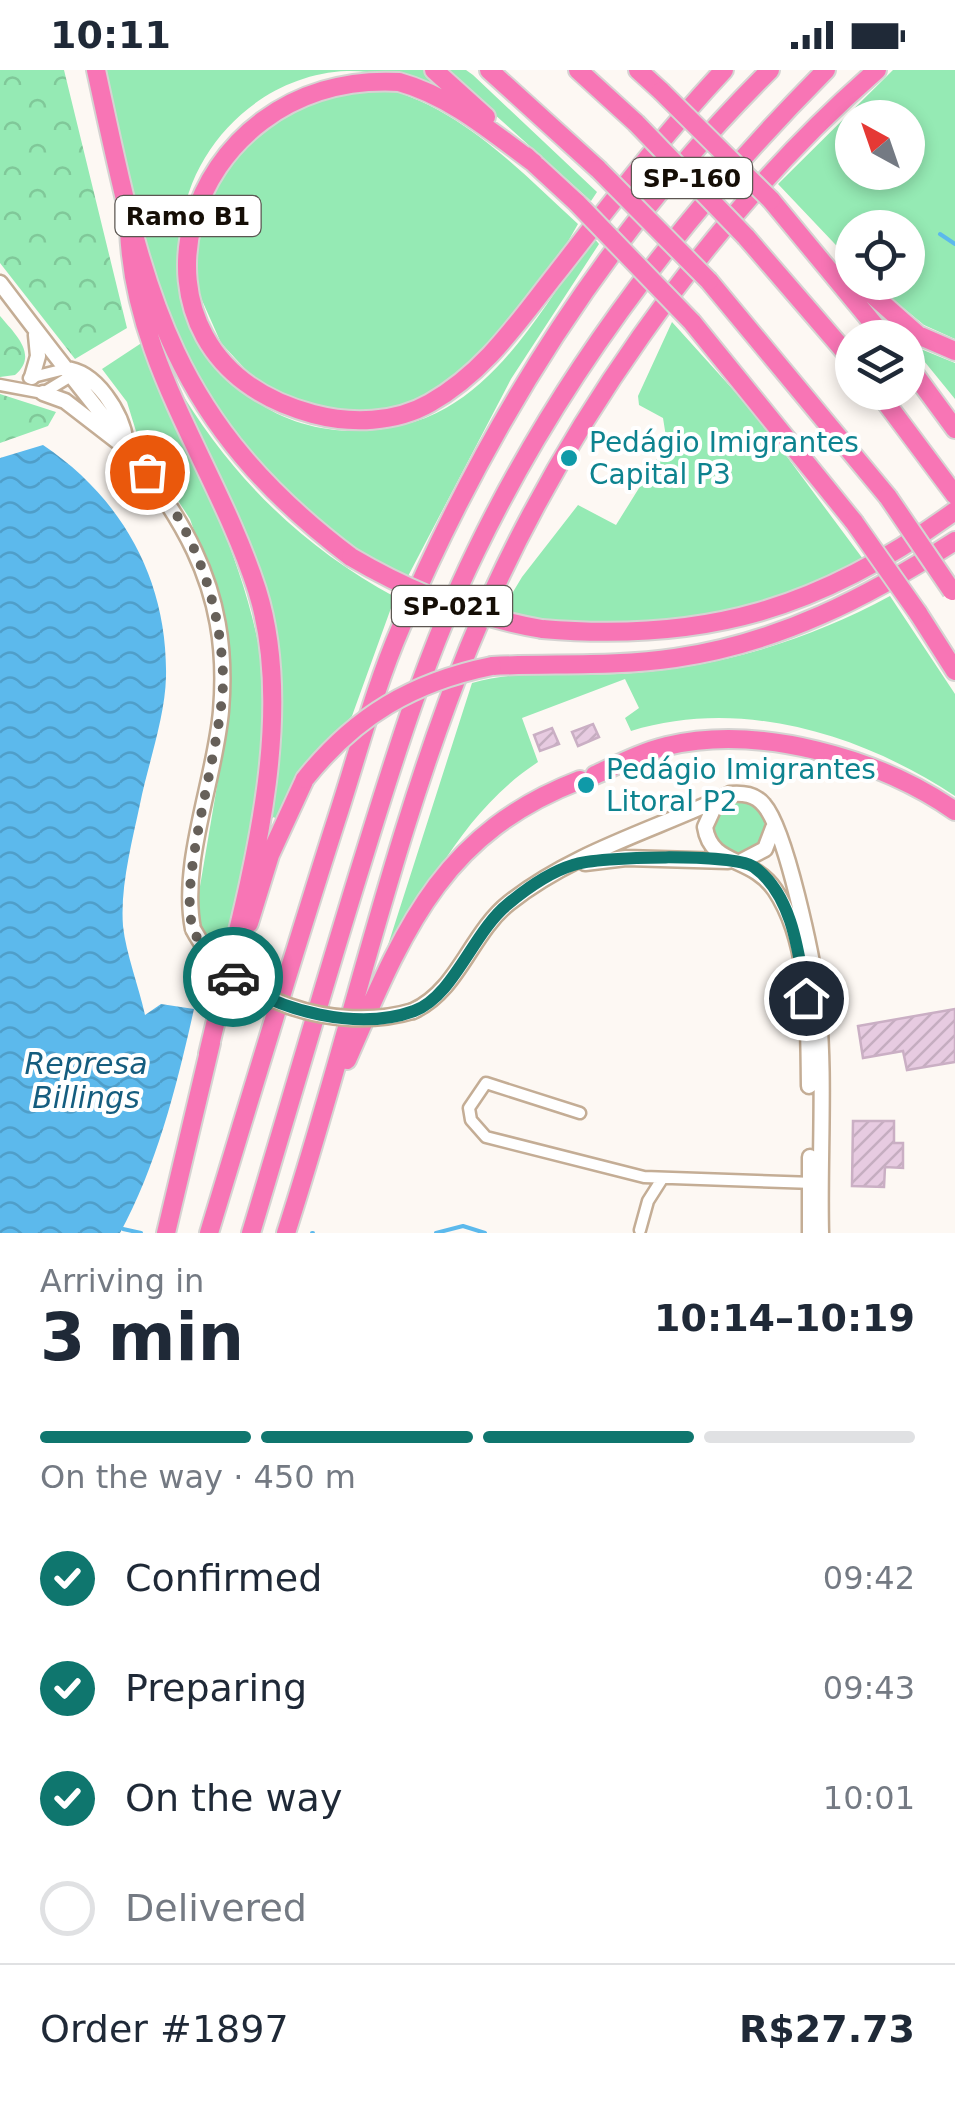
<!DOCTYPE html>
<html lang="en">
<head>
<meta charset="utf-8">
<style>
	body { margin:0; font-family:"DejaVu Sans",sans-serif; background:#f6f6f7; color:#1f2937; height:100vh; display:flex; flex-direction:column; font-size:38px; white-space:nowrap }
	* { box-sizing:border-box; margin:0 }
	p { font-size:32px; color:#747a83 }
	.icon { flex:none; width:55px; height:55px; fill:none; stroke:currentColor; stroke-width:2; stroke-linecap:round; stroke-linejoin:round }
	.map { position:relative; height:1163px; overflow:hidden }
	.panel { display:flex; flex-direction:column; background:#fff; flex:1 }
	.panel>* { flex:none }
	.needle { width:65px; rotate:320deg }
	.controls { position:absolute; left:835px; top:30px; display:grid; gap:20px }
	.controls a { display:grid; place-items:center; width:90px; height:90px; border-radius:50%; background:#fff; box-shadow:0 5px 15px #0003; font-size:50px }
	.pin { position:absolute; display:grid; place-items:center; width:85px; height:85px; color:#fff; margin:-42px; border:5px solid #fff; border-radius:50%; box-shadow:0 2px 10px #0007 }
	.courier { position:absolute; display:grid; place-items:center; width:100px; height:100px; margin:-50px; border:8px solid #0f766e; border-radius:50%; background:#fff; color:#222; box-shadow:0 2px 12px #0007 }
	.summary em { font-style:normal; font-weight:700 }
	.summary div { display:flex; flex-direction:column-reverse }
	.summary { display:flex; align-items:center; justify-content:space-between; height:170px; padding:0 40px }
	h1 { font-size:65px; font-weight:700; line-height:75px }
	.bar { display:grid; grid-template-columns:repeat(4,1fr); gap:15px 10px; align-content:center; height:120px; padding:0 40px }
	.bar i { height:12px; border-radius:8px; background:#e0e1e3 }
	.bar .on { background:#0f766e }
	.bar p { grid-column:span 4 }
	.line { display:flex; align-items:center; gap:25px; padding:0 40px; border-top:2px solid #e0e1e3 }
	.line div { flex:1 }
	ol { padding:0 40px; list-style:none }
	li { display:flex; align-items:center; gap:30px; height:110px }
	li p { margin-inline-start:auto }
	li .icon { padding:10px; border-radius:50%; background:#0f766e; color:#fff; stroke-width:4 }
	li:last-child { color:#747a83 }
	li i { width:55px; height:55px; border:5px solid #e0e1e3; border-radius:50% }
	.status { display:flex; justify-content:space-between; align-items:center; height:70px; padding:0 50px; background:#fff; direction:ltr }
	.status svg { height:28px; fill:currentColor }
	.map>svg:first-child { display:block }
	.grass { fill:#95eab4; fill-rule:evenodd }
	.forest { fill:url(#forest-crowns) }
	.water { fill:url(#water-waves) }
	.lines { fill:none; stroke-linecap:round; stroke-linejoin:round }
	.stream { stroke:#5cb9ec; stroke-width:4 }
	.building { fill:url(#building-hatch); stroke:#caafc4; stroke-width:2.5 }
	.street-casing { stroke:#c4ad95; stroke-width:15 }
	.secondary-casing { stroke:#c4ad95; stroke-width:19 }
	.highway-casing { stroke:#d5d4d2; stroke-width:22 }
	.street { stroke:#fff; stroke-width:10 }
	.secondary { stroke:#fff; stroke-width:14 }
	.highway { stroke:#f875b5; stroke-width:18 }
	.secondary-bridge-casing { stroke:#c4ad95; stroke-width:19; stroke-linecap:butt }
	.highway-bridge-casing { stroke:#d5d4d2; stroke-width:22; stroke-linecap:butt }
	.secondary-bridge { stroke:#fff; stroke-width:14 }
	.highway-bridge { stroke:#f875b5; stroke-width:18 }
	.done { stroke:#666059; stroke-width:10; stroke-dasharray:0 18 }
	.route { stroke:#0f766e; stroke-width:12 }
	.culture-dot { fill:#0f9aa8; stroke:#fff; stroke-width:4 }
	.labels { text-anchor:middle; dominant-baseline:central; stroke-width:8; stroke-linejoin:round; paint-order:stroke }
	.shield { fill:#fff; stroke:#5b5651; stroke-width:2.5 }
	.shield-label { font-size:25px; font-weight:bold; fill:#150e06 }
	.culture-label { font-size:28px; fill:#0d838f; stroke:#fff; text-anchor:start }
	.water-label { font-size:30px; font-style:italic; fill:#155d7f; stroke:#fff }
</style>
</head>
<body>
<div class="status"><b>10:11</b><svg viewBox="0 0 49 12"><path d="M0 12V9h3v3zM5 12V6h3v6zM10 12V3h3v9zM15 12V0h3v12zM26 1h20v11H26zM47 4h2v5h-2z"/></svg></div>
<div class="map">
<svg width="955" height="1163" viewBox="0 0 955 1163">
	<defs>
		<pattern id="forest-crowns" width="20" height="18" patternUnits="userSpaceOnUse" patternTransform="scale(2.5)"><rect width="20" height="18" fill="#95eab4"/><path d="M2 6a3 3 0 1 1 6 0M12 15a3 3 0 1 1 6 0" fill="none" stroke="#80c899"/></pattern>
		<pattern id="water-waves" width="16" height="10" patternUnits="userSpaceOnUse" patternTransform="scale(2.5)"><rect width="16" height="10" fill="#5cb9ec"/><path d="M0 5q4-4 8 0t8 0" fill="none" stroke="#4f9ec9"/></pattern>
		<pattern id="building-hatch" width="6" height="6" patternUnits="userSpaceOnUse" patternTransform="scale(2.5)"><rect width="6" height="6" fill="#e7cbe1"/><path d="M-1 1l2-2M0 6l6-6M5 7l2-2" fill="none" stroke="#c5adc0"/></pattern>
	</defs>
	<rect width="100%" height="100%" fill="#fdf8f3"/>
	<!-- grass -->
	<path class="grass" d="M104,0H424L475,43C432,22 396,0 347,1C262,4 189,76 181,159C179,175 177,197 181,212C186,228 198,244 206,259C215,275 223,298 235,312C286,369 383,374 446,338C510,302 551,225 593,167L599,174L511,309L406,510L308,448L207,332L149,200Z
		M445,0H466L473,5L597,122L591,131Z
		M893,0H955V269L924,255L873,213L908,212V158H852V192L778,114ZM852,48H908V102H852Z
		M372,15C458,34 515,96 578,154L558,189L469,303L388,345L314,342L260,315L221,273L197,219L193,187L202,121L275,37Z
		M672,252L756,345L863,489C764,559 617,570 501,542L522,507L578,435L616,455L667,373L663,348L639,335L638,326Z
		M143,272C189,387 266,522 266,646C266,727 240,809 223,887L202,861L197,834L227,657L229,591L223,544L190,449L139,371L127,332L102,299Z
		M911,275L955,293V329Z
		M175,312C229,405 301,476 395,527L352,646L303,699L277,751L274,747L268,751L279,673V602Z
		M890,526L955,624V726C861,664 741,627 631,661L625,648L639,638L625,609L522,648L538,692C463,741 426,822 381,897L472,613C520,599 568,606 618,604C714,599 805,572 890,526Z
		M713 757a26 26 0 1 1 52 0a26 26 0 1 1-52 0Z"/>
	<!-- forest -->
	<path class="forest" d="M0,0H64L127,258L75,289L0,193Z
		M0,246C15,264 39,285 15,305L0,307Z
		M0,324L56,342L48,356L0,373Z"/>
	<!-- water -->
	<path class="water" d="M43,375C122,428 168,510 166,607C165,648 148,694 140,734C132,772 120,817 123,856C126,884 139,917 145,945L161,934L194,939C177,1015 157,1095 120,1163H0V388Z"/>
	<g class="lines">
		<!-- stream -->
		<path class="stream" d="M940,164L955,174
			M123,1159L141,1163
			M312,1163H313
			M436,1163L463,1156L485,1163"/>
	</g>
	<!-- building -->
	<path class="building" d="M593,654L599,667L578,676L572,662Z
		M552,658L559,674L540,681L534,665Z
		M955,939V992L907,1000L903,981L863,988L858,956Z
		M853,1051H894V1073H903V1098L885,1097L884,1117L852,1116Z"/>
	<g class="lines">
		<defs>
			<path id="street" d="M29,308L65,299
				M0,315L43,323L71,306
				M580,1043L486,1013L469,1038L471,1050L486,1067L644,1107L814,1113
				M640,1160L648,1131L662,1109"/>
			<path id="secondary" d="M0,213C34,258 68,302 103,346C178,442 232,511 221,641C215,710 180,792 193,859
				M65,299C96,301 122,343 126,372
				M32,307L38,286L36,265
				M43,323L65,331L122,375
				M716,733L705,757C711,797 751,785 775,820C811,874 808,954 809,1016
				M742,791L765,779L773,758
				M585,793L626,788L728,791
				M413,941C458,921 471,863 509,833C573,782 657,759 730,724C743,723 755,724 764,735C786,760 813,889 817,926C826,1003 819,1085 821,1163
				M810,1087V1163"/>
			<path id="highway" d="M96,0C143,216 164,346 351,487
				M434,0L486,47
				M489,0L598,99
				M578,0L636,53
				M638,0L661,21
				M526,86L577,133
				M534,93C492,62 450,26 399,12C179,0 98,287 313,344C351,354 395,353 430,333C485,302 518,252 556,204C610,135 664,64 724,0
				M771,130L885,268
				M129,158C133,292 217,396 257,520C301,660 240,844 208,984
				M746,167L852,290
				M709,211L888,427
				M858,212L918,265L955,281
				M692,252L854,452
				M908,295L955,359
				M878,322L955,425
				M918,543L955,601
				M542,559C706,573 822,538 955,441
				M492,596C552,593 615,597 675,588C779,573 868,527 955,471
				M595,705C619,694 642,682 667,676C758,654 879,688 955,741
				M249,853L270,785L305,709
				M347,990C403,862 440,764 580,710
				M166,1163L211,973
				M209,1163C251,1025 292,888 336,751C357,687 374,619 401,557C489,350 610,159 770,0
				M251,1163C289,1037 325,911 364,786C396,682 428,579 476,481C563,301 685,142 826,0
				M286,1163C349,969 392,767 469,577C554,369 707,148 877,0"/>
		</defs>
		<!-- street casing -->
		<use href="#street" class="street-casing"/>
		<!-- secondary casing -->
		<use href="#secondary" class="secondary-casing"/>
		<!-- highway casing -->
		<use href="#highway" class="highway-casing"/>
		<!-- street -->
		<use href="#street" class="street"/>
		<!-- secondary -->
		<use href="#secondary" class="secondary"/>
		<!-- highway -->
		<use href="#highway" class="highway"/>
		<defs>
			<path id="secondary-bridge" d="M193,859C231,932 337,964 413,941"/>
			<path id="highway-bridge" d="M661,21L771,130
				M636,53L746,167
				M598,99L709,211
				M577,133L692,252
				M888,427L952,521
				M854,452L918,543
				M351,487C412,523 473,547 542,559
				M305,709C355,646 413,612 492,596"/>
		</defs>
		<!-- secondary-bridge casing -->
		<use href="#secondary-bridge" class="secondary-bridge-casing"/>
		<!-- highway-bridge casing -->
		<use href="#highway-bridge" class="highway-bridge-casing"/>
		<!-- secondary-bridge -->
		<use href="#secondary-bridge" class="secondary-bridge"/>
		<!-- highway-bridge -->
		<use href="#highway-bridge" class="highway-bridge"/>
	</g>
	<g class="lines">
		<!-- done -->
		<path class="done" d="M147,402C194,460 220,530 223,605C225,669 175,814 194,861C202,881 216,894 233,907"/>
		<!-- route -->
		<path class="route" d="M233,907C278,942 359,961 414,941C454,926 473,862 508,834C526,819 550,802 573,795C599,786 734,783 754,797C793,825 799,885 806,928"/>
	</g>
	<!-- markers -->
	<g class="culture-dot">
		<circle cx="569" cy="388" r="10"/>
		<circle cx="586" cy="715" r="10"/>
	</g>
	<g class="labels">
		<!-- shield labels -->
		<g class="shield">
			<rect x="632" y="88" width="120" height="40" rx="8"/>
			<rect x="115.5" y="126" width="145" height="40" rx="8"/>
			<rect x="392" y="516" width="120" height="40" rx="8"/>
		</g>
		<g class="shield-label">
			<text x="692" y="108">SP-160</text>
			<text x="188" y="146">Ramo B1</text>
			<text x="452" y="536">SP-021</text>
		</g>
		<!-- culture labels -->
		<g class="culture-label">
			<text x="589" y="372">Pedágio Imigrantes<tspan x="589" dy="32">Capital P3</tspan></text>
			<text x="606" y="699">Pedágio Imigrantes<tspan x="606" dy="32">Litoral P2</tspan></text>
		</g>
		<!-- water labels -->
		<g class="water-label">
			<text x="86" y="993">Represa<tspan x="86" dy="34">Billings</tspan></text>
		</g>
	</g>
</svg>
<div class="controls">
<a><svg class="needle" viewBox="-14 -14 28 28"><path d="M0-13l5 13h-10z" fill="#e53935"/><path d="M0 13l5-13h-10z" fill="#747a83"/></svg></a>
<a><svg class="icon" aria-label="locate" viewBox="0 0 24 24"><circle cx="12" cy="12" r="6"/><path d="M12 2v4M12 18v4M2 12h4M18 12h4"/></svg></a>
<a><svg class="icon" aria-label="layers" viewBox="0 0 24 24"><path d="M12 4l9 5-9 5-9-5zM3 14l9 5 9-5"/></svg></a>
</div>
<div class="pin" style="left:147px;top:402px;background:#ea580c"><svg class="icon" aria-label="bag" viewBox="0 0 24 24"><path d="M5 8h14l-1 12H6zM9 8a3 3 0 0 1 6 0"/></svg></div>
<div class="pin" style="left:806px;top:928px;background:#1f2937"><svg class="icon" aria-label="home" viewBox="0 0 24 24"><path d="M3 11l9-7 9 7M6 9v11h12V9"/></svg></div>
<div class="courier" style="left:233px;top:907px"><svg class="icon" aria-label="car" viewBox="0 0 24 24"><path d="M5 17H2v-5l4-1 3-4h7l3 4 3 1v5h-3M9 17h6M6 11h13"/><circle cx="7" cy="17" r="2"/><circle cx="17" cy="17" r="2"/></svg></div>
</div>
<section class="panel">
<div class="summary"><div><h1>3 min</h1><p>Arriving in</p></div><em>10:14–10:19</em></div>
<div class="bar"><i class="on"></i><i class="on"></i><i class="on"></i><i></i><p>On the way · 450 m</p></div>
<ol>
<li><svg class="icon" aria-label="check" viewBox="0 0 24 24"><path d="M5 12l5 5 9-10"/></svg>Confirmed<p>09:42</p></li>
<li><svg class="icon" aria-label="check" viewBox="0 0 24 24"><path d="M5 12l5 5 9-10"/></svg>Preparing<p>09:43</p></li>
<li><svg class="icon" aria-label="check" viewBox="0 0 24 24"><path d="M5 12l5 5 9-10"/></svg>On the way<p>10:01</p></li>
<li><i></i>Delivered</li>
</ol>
<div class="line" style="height:130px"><div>Order #1897</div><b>R$27.73</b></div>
</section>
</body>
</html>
